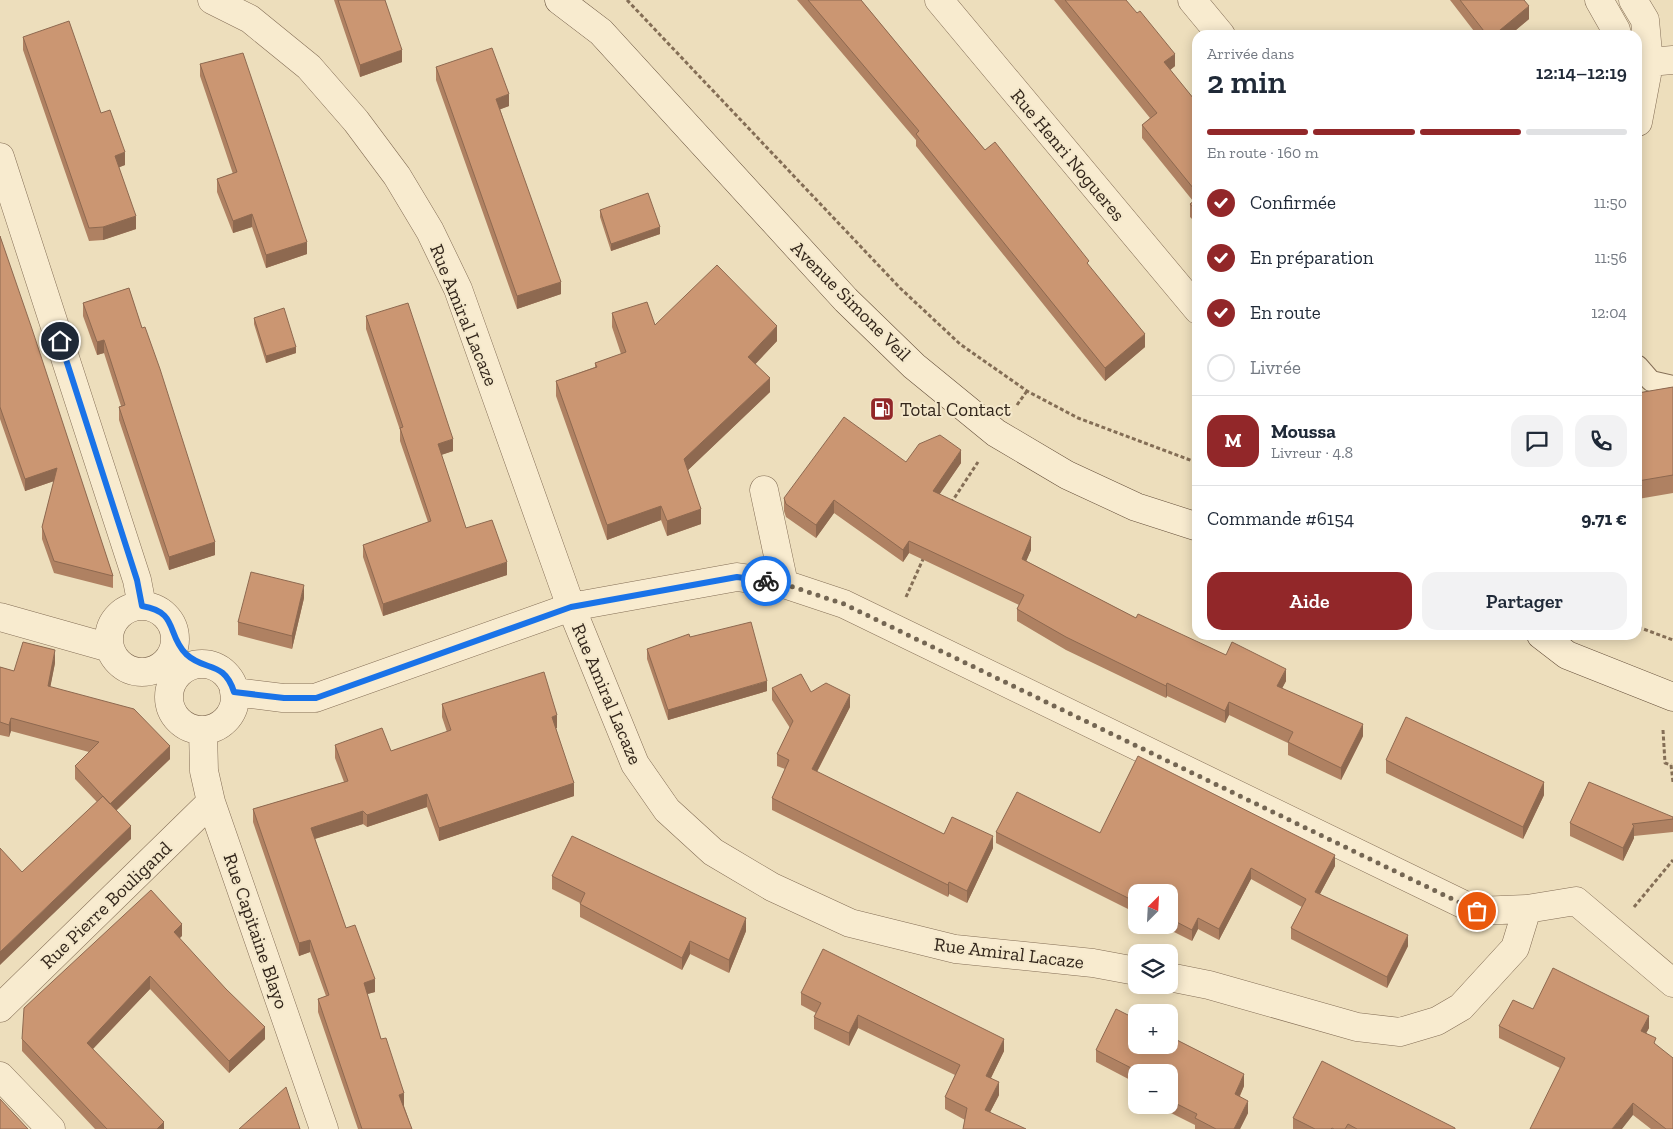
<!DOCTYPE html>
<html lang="fr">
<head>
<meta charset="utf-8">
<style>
	body { margin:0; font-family:"Zilla Slab",serif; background:#f2f2f3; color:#1f2937; height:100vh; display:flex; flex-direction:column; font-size:19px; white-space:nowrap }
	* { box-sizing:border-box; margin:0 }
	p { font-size:16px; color:#747a83 }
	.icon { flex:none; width:28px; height:28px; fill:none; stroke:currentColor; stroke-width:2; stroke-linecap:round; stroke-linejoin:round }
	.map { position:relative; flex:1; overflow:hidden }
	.side { position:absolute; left:1192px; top:30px; width:450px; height:610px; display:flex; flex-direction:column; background:#fff; border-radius:15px; box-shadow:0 2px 12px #0003 }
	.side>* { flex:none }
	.needle { width:32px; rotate:24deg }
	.tools { position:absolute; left:1128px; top:884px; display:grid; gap:10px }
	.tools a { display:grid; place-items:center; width:50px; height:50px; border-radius:10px; background:#fff; box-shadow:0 2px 12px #0003; font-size:25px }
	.pin { position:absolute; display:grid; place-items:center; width:42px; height:42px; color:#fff; margin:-21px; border:2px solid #fff; border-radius:50%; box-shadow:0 1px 5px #0007 }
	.courier { position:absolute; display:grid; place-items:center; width:50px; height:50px; margin:-25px; border:4px solid #1a73e8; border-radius:50%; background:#fff; color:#222; box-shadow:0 1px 6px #0007 }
	.headline em { font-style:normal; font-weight:600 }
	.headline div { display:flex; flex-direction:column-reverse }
	.headline { display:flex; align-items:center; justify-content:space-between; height:85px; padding:0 15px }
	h1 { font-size:32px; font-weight:600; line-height:38px }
	.bar { display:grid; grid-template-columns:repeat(4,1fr); gap:8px 5px; align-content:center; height:60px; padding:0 15px }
	.bar i { height:6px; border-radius:4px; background:#e0e1e3 }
	.bar .selected { background:#922729 }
	.bar p { grid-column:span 4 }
	.line { display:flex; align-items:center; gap:12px; padding:0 15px; border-top:1px solid #e0e1e3 }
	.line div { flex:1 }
	.round { display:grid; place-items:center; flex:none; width:52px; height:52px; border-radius:15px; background:#f2f2f3 }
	ol { padding:0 15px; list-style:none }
	li { display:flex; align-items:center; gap:15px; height:55px }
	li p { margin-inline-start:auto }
	li .icon { padding:5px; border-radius:50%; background:#922729; color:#fff; stroke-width:4 }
	li:last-child { color:#747a83 }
	li i { width:28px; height:28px; border:2px solid #e0e1e3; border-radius:50% }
	.cta { display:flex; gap:10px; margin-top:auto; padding:10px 15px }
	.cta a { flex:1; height:58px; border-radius:15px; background:#922729; color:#fff; font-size:20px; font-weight:600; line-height:58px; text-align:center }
	.cta a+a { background:#f2f2f3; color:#1f2937 }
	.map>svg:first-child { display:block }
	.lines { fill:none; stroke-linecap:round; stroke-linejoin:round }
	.service-casing { stroke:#846e56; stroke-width:22 }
	.minor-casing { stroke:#846e56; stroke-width:29 }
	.secondary-casing { stroke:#654f3a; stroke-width:29 }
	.path { stroke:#846e56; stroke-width:3; stroke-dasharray:4 2.5; stroke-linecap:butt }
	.service { stroke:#f8ebcf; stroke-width:20 }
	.minor { stroke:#f8ebcf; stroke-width:28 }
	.secondary { stroke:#f8ebcf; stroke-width:28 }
	.wall { fill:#af8162 }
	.shaded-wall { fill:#8e6950 }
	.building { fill:#cb9672; stroke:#8e6950 }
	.done { stroke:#746653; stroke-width:5; stroke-dasharray:0 9 }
	.route { stroke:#1a73e8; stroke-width:6 }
	.labels { text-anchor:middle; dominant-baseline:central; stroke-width:4; stroke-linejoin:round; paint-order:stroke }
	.street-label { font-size:19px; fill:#33261b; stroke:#f4e8cb }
	.poi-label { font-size:19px; fill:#33261b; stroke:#f4e8cb; text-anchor:start }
</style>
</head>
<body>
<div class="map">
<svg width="1673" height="1129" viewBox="0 0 1673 1129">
	<rect width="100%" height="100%" fill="#eddebc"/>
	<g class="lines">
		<defs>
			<path id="service" d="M1638,366L1651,381L1673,386"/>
			<path id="minor" d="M212,0L250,19L309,67L356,121L397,176L430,231L458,289L571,607L635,764L667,810L713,852L772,887L850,923L955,949L1093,963L1136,971
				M939,0L1198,310
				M1192,0L1221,35
				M1599,0L1616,30L1617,35
				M1633,0L1645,20L1649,64L1638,122
				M1638,63L1673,60
				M0,157L137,580L142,606
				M764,490L784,584
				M109 639a33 33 0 1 1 66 0a33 33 0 1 1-66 0Z
				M0,617L110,648
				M169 697a33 33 0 1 1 66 0a33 33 0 1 1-66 0Z
				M234,692L283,698H315L571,607L737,577L784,584L844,604L1477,911L1527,909L1576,901L1673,983
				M203,730L204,771L211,802L324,1129
				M1169,977L1209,985L1357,1027L1400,1032L1437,1021L1461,1007L1515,948L1527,909
				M0,1008L211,802
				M0,1076L51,1129"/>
			<path id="secondary" d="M559,0L601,32L846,300L914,366L996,433L1067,475L1136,507L1198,527
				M1541,635L1567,655L1673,697"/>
		</defs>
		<!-- service casing -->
		<use href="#service" class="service-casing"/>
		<!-- minor casing -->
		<use href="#minor" class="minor-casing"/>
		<!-- secondary casing -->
		<use href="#secondary" class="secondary-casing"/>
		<!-- path -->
		<path class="path" d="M627,0L900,288L960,344L1027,391L1078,418L1198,463
			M1017,405L1027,391
			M951,503L978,462
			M906,597L924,557
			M1638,627L1673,640
			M1663,730L1665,763L1671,765
			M1671,765L1673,782
			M1634,907L1673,860"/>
		<!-- service -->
		<use href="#service" class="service"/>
		<!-- minor -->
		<use href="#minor" class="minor"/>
		<!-- secondary -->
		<use href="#secondary" class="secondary"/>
	</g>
	<!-- wall -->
	<path class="wall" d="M334,0H385L402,62L360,77Z
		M797,0H861L985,150L1089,267L1145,347L1105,381L916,146V140Z
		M1054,0H1126L1175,66L1170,70L1198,104V225L1190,217V204L1193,201L1142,138V125L1150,118Z
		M1450,0H1524L1529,19L1510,35H1477Z
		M23,37L101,113L125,165L119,167L136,229L103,240L89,241L23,50Z
		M200,64L307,254L266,268L252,227L233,233L217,192V179L233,174L200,76Z
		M436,67L509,106L500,109L561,294L517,309L436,80Z
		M600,210L660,234L611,251L600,217Z
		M0,236L113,576V588L54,573L42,539V527L54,481L25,491L0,419Z
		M129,288L215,555L169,570L119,420V407L121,406L104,353L97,355L83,316V303Z
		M612,313L655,325L777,341L755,364L770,392L688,470L701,524L667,536L661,520L607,540L556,396V381L595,367V363L621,354L612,327Z
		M366,316L453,451L441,455L466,528L507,575L383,616L363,557V545L428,522L400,441V430L366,329Z
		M254,318L296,353L266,363L254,324Z
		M1673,387V493L1638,499V393Z
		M906,462L961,463L939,494L1031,550L1026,561L1136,618L1226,655L1286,681L1282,688L1363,736L1341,780L1288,755V743L1229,715L1225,723L1167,696L1166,698L1066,650L1017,621V609L1019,605L909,553L903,562L834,513L816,538L786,517L784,511V498Z
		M304,598L292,649L238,635V622Z
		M647,649L767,691L668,720L647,659Z
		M55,663L50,687L170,759L116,811L131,839L22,872L97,802L75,779V766L89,752L11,731L9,737L0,735V667L14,671Z
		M772,688L811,692L850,707L817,772L944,834L993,848L967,903L949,894L948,897L772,810V798L785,769L777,766V754L790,728L772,700Z
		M442,704L557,728H556L574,796L439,841L427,807L367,827L363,824L315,839L346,928L375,992L367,994L381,1039L412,1129H358L318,1012V999L326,996L310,952L299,956L253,822V809L344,782L335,758V745L391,751L447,732L442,717Z
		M1386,760L1544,795L1523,839L1386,773Z
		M1673,817V832L1634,836V838L1623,861L1570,836V823Z
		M996,832L1100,833L1335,866L1320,894L1408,946L1387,988L1291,939V928L1302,907L1251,879L1219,940L1198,929L1192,941L1160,925H1169V892H1136V913L996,843Z
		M552,876L746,931L729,973L690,954L682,970L580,917V903L552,889Z
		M182,936L179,938L265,1039L229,1073L150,989L93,1049L164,1129H95L22,1051V1039Z
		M801,993L1004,1051L991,1078L999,1095L990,1112L965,1120L945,1109V1097L955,1075L858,1028L849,1046L814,1029V1017L816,1013L801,1005Z
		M1533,1009L1649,1028L1646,1033L1656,1045L1673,1129H1651L1633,1115L1560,1068L1499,1038V1026Z
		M1096,1050L1244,1086L1240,1096L1248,1113L1240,1129H1195V1125L1163,1109V1105H1169V1072H1136V1083L1096,1062Z
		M1293,1118L1455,1129H1293Z"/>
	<!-- shaded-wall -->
	<path class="shaded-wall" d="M1529,6V19L1510,35H1494Z
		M402,50V62L360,77V65Z
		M1175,54V66L1164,75V62Z
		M509,94V106L496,111V99Z
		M125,152V165L115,169V156Z
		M252,214V227L233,233V221Z
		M136,216V229L103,240V227Z
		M660,227V234L611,251V244Z
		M307,242V254L266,268V255Z
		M561,282V294L517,309V296Z
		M777,326V341L748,372V357Z
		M1145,334V347L1105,381V368Z
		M104,340V353L97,355V342Z
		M296,347V353L266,363V356Z
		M770,378V392L684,474V459Z
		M453,439V451L438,456V444Z
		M961,450V463L933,504V491Z
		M57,468V480L25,491V479Z
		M834,500V513L816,538V525Z
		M661,506V520L607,540V525Z
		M701,509V524L667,536V521Z
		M1031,537V550L1022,571V559Z
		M909,541V553L903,562V550Z
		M215,542V555L169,570V557Z
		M507,562V575L383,616V604Z
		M304,585V598L292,649V636Z
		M55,650V663L48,699V686Z
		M1286,669V681L1277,698V686Z
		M767,681V691L668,720V710Z
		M1167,683V696L1166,698V686Z
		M850,695V707L812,781V769Z
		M1229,702V715L1225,723V711Z
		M557,715V728L552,729V717Z
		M11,718V731L9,737V725Z
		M1363,724V736L1341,780V768Z
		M170,746V759L110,816V804Z
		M1544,782V795L1523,839V827Z
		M574,783V796L439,841V828Z
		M427,794V807L367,827V815Z
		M363,811V824L311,840V828Z
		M131,826V839L0,965V952Z
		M1634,826V838L1623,861V848Z
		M993,836V848L967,903V891Z
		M1335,855V866L1315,903V892Z
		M1251,868V879L1219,940V929Z
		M949,882V894L948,897V885Z
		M746,918V931L729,973V960Z
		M1198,918V929L1192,941V930Z
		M182,924V936L174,944V932Z
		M1408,935V946L1387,988V977Z
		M310,940V952L299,956V943Z
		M690,941V954L682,970V958Z
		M150,976V989L87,1055V1043Z
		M375,979V992L364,995V983Z
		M858,1015V1028L849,1046V1033Z
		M1649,1016V1028L1641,1043V1031Z
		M265,1027V1039L229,1073V1061Z
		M1004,1039V1051L986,1088V1076Z
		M1244,1074V1086L1235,1106V1094Z
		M999,1082V1095L985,1122V1110Z
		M404,1093V1106L399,1107V1095Z
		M1248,1101V1113L1240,1129H1234Z
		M1633,1103V1115L1622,1129H1612Z
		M164,1122V1129H157Z"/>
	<!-- building -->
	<path class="building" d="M338,0H385L402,50L360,65Z
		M808,0H861L985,150L995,142L1089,261L1087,263L1145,334L1105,368L916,134L919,131Z
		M1065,0H1126L1137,13L1140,11L1175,54L1164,62L1198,104V194L1142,125L1157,113Z
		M1460,0H1524L1529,6L1494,35H1487Z
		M69,21L101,113L110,110L125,152L115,156L136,216L103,227L89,228L23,37Z
		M492,48L509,94L496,99L561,282L517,296L436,67Z
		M243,53L307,242L266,255L252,214L233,221L217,179L237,172L200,64Z
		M648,193L660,227L611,244L600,210Z
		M1198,198V213L1190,204Z
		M0,236L32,329L113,576L54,561L42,527L57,468L25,479L0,407Z
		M717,265L777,326L748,357L770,378L684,459L701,509L667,521L661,506L607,525L556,381L597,367L595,363L626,352L612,313L647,302L655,325Z
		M129,288L142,328L145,327L160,369L215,542L169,557L119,407L125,405L104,340L97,342L83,303Z
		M408,303L453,439L438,444L466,528L492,520L507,562L383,604L363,545L431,521L400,428L403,427L366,316Z
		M284,308L296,347L266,356L254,318Z
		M1673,387V475L1638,481V393Z
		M844,417L906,462L919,444L940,435L961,450L933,491L1031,537L1022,559L1136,618L1138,614L1226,655L1232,642L1286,669L1277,686L1363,724L1341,768L1288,742L1293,732L1229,702L1225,711L1167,683L1166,686L1066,637L1017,609L1024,595L909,541L903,550L834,500L816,525L786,504L784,498Z
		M251,572L304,585L292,636L238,622Z
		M751,622L767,681L668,710L647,649L689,634L690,637Z
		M23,642L55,650L48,686L134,709L170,746L110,804L75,766L99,742L11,718L9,725L0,722V667L14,671Z
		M544,672L557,715L552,717L574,783L439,828L427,794L367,815L363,811L311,828L346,928L355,925L375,979L364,983L381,1039L386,1038L404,1093L399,1095L412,1129H362L318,999L329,995L310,940L299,943L253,809L348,781L335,745L382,728L391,751L451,730L442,704Z
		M801,674L811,692L826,683L850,695L812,769L944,834L952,817L993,836L967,891L949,882L948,885L772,798L789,760L777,754L793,721L772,688Z
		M1406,717L1544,782L1523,827L1386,760Z
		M1138,756L1335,855L1315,892L1408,935L1387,977L1291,928L1306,899L1251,868L1219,929L1198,918L1192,930L1169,918V892H1136V902L996,832L1017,792L1100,833Z
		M1589,782L1673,817V819L1632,824L1634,826L1623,848L1570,823Z
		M103,796L131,826L0,952V848L22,872Z
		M572,836L746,918L729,960L690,941L682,958L580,904L585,893L552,876Z
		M151,890L182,924L174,932L226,989L265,1027L229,1061L150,976L87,1043L164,1122L157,1129H107L22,1039L24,1008Z
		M823,949L1004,1039L986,1076L999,1082L985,1110L1026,1129H963L967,1108L945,1097L960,1065L858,1015L849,1033L814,1017L821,1003L801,993Z
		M1553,968L1649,1016L1641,1031L1656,1038L1654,1043L1673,1058V1129H1666L1633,1103L1612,1129H1530L1565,1058L1499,1026L1513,1000L1533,1009Z
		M1116,1009L1136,1019V1045H1169V1036L1244,1074L1235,1094L1248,1101L1234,1129H1216L1195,1118L1197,1114L1169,1100V1072H1139L1096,1050Z
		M1322,1061L1455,1128V1129H1357L1348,1124L1345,1129H1334L1332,1128L1331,1129H1315L1293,1118Z
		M286,1087L300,1129H239Z
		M0,1099L28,1129H0Z"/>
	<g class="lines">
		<!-- done -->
		<path class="done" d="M766,581L784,584L844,604L1477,911"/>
		<!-- route -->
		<path class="route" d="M60,341L137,580L142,606C179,612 166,634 186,654C205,672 224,660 234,692L284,698H316L571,607L737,577L766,581"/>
	</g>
	<!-- icons -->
	<defs>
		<symbol id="fuel-square" viewBox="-11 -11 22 22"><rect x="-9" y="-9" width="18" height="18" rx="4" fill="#922729" stroke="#f4e8cb"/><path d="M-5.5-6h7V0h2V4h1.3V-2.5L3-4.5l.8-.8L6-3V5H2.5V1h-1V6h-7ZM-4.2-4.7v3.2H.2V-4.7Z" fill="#fff"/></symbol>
	</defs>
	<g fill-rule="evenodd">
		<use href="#fuel-square" x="868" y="395" width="28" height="28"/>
	</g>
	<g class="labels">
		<!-- street labels -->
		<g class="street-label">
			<text transform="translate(1068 155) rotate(50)">Rue Henri Nogueres</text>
			<text transform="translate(851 301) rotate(45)">Avenue Simone Veil</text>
			<text transform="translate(464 315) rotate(68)">Rue Amiral Lacaze</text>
			<text transform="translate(607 694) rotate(67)">Rue Amiral Lacaze</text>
			<text transform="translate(106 905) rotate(-44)">Rue Pierre Bouligand</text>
			<text transform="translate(256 931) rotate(71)">Rue Capitaine Blayo</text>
			<text transform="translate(1009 953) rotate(7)">Rue Amiral Lacaze</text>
		</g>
		<!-- poi labels -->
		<g class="poi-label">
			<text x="900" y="409">Total Contact</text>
		</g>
	</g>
</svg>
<div class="tools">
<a><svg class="needle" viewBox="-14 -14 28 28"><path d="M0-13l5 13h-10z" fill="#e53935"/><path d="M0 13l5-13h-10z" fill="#747a83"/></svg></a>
<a><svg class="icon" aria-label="layers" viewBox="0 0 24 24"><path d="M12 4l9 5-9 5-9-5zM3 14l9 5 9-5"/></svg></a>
<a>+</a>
<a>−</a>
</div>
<div class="pin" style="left:1477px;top:911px;background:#ea580c"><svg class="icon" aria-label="bag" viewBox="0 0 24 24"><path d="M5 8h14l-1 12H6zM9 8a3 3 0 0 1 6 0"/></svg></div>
<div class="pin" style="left:60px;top:341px;background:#1f2937"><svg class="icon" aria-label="home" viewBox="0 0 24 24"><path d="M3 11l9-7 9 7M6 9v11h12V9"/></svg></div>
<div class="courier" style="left:766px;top:581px"><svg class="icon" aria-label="bike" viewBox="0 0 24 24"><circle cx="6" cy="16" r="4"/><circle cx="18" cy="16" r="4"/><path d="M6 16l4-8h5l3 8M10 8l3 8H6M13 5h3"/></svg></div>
<section class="side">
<div class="headline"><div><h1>2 min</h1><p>Arrivée dans</p></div><em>12:14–12:19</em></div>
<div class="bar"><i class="selected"></i><i class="selected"></i><i class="selected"></i><i></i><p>En route · 160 m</p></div>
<ol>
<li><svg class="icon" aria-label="check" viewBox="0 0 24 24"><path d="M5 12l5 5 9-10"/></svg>Confirmée<p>11:50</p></li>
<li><svg class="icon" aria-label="check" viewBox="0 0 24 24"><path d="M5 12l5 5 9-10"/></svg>En préparation<p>11:56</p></li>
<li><svg class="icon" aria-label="check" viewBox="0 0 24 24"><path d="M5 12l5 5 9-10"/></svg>En route<p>12:04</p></li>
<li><i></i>Livrée</li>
</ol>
<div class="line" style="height:90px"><b class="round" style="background:#922729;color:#fff">M</b><div><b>Moussa</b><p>Livreur · 4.8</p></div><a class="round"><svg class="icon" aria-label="chat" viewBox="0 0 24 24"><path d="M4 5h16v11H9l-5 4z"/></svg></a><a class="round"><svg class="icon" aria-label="phone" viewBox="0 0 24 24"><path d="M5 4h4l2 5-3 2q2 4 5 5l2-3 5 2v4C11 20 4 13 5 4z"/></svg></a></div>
<div class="line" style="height:65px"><div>Commande #6154</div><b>9.71 €</b></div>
<div class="cta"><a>Aide</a><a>Partager</a></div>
</section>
</div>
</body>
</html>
